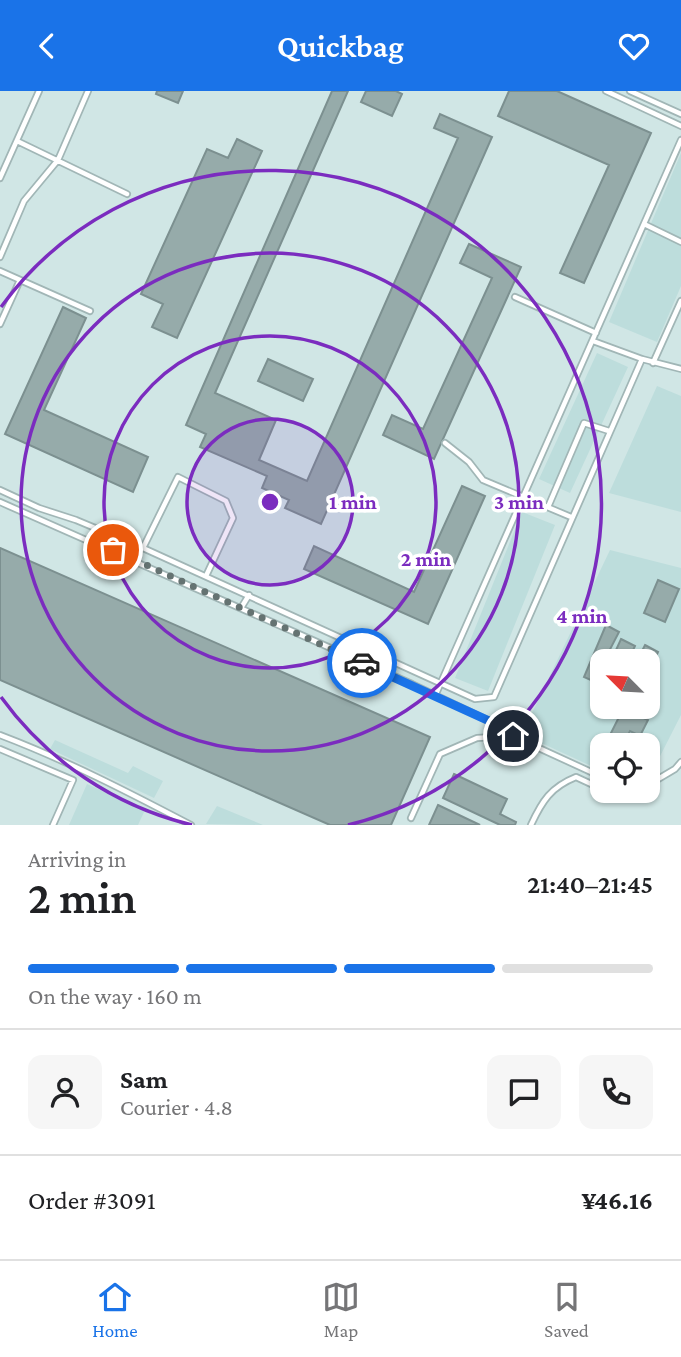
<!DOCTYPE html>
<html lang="en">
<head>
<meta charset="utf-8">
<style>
	body { margin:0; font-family:"Crimson Pro",serif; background:#f6f6f6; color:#202124; height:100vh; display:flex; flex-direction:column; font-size:26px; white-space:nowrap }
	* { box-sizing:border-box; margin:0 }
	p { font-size:23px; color:#757577 }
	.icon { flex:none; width:38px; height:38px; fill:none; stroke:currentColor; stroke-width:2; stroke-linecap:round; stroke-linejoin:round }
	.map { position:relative; height:734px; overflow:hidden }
	.side { display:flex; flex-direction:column; background:#fff; flex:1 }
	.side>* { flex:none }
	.needle { width:46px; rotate:294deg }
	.tools { position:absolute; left:590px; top:558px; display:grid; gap:14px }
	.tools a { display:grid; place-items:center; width:70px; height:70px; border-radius:14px; background:#fff; box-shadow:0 2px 5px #0004; font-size:35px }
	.pin { position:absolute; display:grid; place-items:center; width:60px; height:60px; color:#fff; margin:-30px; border:4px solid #fff; border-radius:50%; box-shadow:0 2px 7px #0007 }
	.courier { position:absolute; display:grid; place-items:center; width:70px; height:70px; margin:-35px; border:5px solid #1a73e8; border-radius:50%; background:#fff; color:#222; box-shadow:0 2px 9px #0007 }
	.head em { font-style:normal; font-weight:600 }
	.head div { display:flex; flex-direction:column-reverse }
	.head { display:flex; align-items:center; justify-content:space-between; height:119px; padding:0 28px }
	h1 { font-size:46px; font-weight:600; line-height:52px }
	.bar { display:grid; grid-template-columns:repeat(4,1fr); gap:10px 7px; align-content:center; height:84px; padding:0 28px }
	.bar i { height:9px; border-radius:5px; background:#e0e0e0 }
	.bar .current { background:#1a73e8 }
	.bar p { grid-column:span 4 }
	.line { display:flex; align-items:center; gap:18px; padding:0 28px; border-top:2px solid #e0e0e0 }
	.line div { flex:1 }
	.round { display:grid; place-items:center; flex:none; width:74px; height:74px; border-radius:14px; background:#f6f6f6 }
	header { display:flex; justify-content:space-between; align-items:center; height:91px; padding:0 28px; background:#1a73e8; color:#fff; font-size:32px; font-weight:600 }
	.dock { display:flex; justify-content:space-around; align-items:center; height:98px; border-top:2px solid #e0e0e0; background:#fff; font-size:19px; color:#757577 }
	.dock a { display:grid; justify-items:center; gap:4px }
	.dock .current { color:#1a73e8 }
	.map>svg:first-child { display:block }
	.built { fill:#bddddc; fill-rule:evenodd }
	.building { fill:#96abaa; stroke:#7c9090; stroke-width:2 }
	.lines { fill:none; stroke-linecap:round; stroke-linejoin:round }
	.lane-casing { stroke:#a1b6b6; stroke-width:8 }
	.lane { stroke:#fff; stroke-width:4.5 }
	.done { stroke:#657372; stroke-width:7; stroke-dasharray:0 12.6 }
	.route { stroke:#1a73e8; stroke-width:9 }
	.ring { fill:none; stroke:#7b2cbf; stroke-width:3.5 }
	.centre { fill:#7b2cbf; stroke:#fff; stroke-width:3.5 }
	.ring-label { font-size:21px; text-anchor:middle; font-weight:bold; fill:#7b2cbf; stroke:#fff; stroke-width:7; stroke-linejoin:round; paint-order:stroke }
</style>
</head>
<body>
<header><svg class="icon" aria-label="back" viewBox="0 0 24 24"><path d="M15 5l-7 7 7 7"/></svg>Quickbag<svg class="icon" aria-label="heart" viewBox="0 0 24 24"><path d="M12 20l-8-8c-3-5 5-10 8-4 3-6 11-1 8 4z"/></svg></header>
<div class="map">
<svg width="681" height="734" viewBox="0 0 681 734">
	<rect width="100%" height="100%" fill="#d0e6e5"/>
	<!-- built -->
	<path class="built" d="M681,62V195L657,251L609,231Z
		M597,262L628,276L570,402L539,388Z
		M657,295L681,305V421L609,402Z
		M522,421L555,434L488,600L455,587Z
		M610,459L681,477V624L654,677L648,680V654H602V680L522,643ZM602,570H648V616H602Z
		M55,649L128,682L133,675L163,690L154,707L50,658Z
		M87,693L145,719L138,734H69Z
		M217,715L263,734L206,733Z"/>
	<!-- building -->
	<path class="building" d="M157,0H183L178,12L156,3Z
		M332,0H348L215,302L276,329L259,369L307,390L458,47L434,37L440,23L492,46L321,433L285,417L289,409L262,397L267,385L200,356L206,343L186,334Z
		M366,0H396L402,3L392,25L361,11Z
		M509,0H557L651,42L584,192L560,182L609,74L498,25Z
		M237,48L262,60L177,247L152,236L163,213L141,203L207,58L228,67Z
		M469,153L521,176L434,368L383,344L392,324L423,338L492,187L460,172Z
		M63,216L86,227L44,319L148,366L133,401L5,343Z
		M268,268L313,288L303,310L258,290Z
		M462,395L485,405L428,533L304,478L314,455L414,501Z
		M0,457L430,646L391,734H330L0,589Z
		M658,489L679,498L665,531L644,522Z
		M606,534L619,541L604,570H602L595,591L584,586Z
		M621,548L635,555L628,570H611Z
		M645,554L658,561L648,584V570H637Z
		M623,618L648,629L640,645L630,640L623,654H605Z
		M454,683L507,708L500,723L516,731L515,734H500L443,707Z
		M438,714L480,734H429Z"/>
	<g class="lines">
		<defs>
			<path id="lane" d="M606,0L681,35
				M630,0L681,23
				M17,50L127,103
				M0,87L39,0
				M644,133L681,151
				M0,166L24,110L58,69L88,0
				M0,180L90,220
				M515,206L596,242
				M0,233L20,189
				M593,250L642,268L681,278
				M653,272L681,210
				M445,352L469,371L483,389L571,426
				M0,399L39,417L76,429L143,457L475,608L494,606L642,268
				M0,411L412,593L498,634L517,647L602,686
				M548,416L584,332L609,340
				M143,457L178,386L226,410L233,427L206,485
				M241,517L249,504
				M435,605L681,49
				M0,644C66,669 128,701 191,734
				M0,658L73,689L53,734
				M648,694L675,678L681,671
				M607,700L618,705L633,706L638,700
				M411,727L440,663L477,647L512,645
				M531,734C542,710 551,696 576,686L602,698"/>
		</defs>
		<!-- lane casing -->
		<use href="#lane" class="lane-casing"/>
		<!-- lane -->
		<use href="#lane" class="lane"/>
	</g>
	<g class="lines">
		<!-- done -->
		<path class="done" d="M113,459L362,572"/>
		<!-- route -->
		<path class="route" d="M362,572L498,634L513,645"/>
	</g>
	<!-- distance rings -->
	<circle cx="270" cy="411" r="83" fill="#7b2cbf" fill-opacity=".12"/>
	<g class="ring">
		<circle cx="270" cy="411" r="83"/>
		<circle cx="270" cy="411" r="166"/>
		<circle cx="270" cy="411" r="249"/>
		<path d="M192 734A332 332 0 0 1 1 606M1 216A332 332 0 1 1 348 734"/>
	</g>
	<circle cx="270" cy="411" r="10" class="centre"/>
	<g class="ring-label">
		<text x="353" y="418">1 min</text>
		<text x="519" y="418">3 min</text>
		<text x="426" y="475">2 min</text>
		<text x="582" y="532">4 min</text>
	</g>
</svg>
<div class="tools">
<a><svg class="needle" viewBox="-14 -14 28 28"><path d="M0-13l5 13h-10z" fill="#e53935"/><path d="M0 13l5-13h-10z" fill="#757577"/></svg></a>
<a><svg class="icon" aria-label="locate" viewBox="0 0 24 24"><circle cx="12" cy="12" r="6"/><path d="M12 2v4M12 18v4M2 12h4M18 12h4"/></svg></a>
</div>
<div class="pin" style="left:113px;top:459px;background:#ea580c"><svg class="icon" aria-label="bag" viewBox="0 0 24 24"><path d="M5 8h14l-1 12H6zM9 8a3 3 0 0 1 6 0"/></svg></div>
<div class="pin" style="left:513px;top:645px;background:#1f2937"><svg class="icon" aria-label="home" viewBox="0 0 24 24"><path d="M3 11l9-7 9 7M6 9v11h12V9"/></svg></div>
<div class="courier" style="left:362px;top:572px"><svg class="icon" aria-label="car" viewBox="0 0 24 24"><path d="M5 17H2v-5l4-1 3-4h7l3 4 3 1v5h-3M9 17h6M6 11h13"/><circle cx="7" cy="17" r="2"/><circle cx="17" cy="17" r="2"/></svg></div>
</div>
<section class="side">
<div class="head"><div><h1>2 min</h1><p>Arriving in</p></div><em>21:40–21:45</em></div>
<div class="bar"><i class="current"></i><i class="current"></i><i class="current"></i><i></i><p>On the way · 160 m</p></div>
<div class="line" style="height:126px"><a class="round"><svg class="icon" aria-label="person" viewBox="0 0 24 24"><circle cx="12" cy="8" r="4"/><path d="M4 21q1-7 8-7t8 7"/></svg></a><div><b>Sam</b><p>Courier · 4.8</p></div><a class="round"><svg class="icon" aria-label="chat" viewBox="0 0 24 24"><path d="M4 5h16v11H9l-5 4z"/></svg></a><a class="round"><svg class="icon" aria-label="phone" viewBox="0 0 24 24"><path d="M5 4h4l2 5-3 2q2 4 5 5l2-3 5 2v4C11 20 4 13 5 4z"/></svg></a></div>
<div class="line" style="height:91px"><div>Order #3091</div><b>¥46.16</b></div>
</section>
<nav class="dock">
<a class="current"><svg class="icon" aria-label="home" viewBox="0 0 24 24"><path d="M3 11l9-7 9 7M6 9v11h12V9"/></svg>Home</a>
<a><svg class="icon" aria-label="map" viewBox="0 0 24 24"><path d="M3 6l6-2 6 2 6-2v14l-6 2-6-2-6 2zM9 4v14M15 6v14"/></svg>Map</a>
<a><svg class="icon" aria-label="saved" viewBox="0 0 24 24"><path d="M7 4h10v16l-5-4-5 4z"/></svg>Saved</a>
</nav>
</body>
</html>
